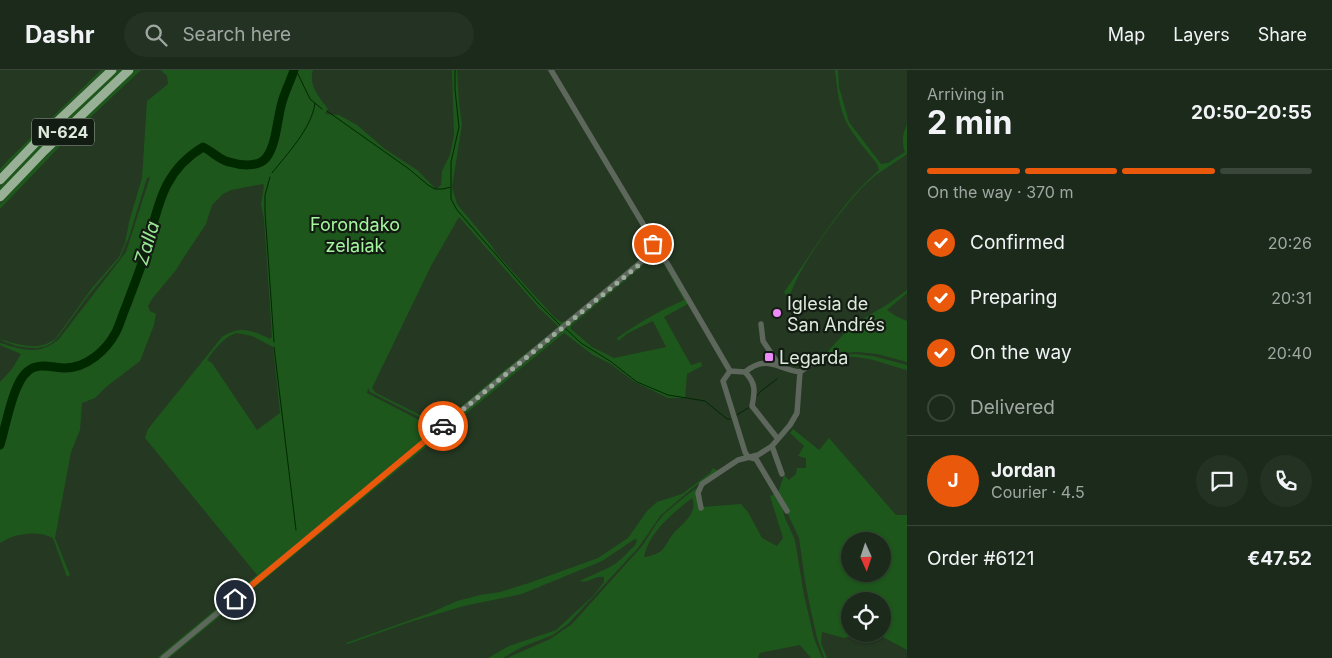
<!DOCTYPE html>
<html lang="en">
<head>
<meta charset="utf-8">
<style>
	body { margin:0; font-family:Inter,sans-serif; background:#243223; color:#f1f3f6; height:100vh; display:flex; flex-direction:column; font-size:19px; white-space:nowrap }
	* { box-sizing:border-box; margin:0 }
	p { font-size:16px; color:#a0a7a2 }
	.icon { flex:none; width:28px; height:28px; fill:none; stroke:currentColor; stroke-width:2; stroke-linecap:round; stroke-linejoin:round }
	.map { position:relative; flex:1; overflow:hidden }
	.side { display:flex; flex-direction:column; background:#1b2a1a; width:425px }
	.side>* { flex:none }
	.needle { width:32px; rotate:177deg }
	.controls { position:absolute; left:841px; top:462px; display:grid; gap:10px }
	.controls a { display:grid; place-items:center; width:50px; height:50px; border-radius:50%; background:#1b2a1a; box-shadow:0 1px 4px #0004,0 0 0 1px #394639; font-size:25px }
	.pin { position:absolute; display:grid; place-items:center; width:42px; height:42px; color:#fff; margin:-21px; border:2px solid #fff; border-radius:50%; box-shadow:0 1px 5px #0007 }
	.courier { position:absolute; display:grid; place-items:center; width:50px; height:50px; margin:-25px; border:4px solid #ea580c; border-radius:50%; background:#fff; color:#222; box-shadow:0 1px 6px #0007 }
	.headline em { font-style:normal; font-weight:700 }
	.headline div { display:flex; flex-direction:column-reverse }
	.headline { display:flex; align-items:center; justify-content:space-between; height:85px; padding:0 20px }
	h1 { font-size:32px; font-weight:700; line-height:38px }
	.bar { display:grid; grid-template-columns:repeat(4,1fr); gap:8px 5px; align-content:center; height:60px; padding:0 20px }
	.bar i { height:6px; border-radius:4px; background:#394639 }
	.bar .selected { background:#ea580c }
	.bar p { grid-column:span 4 }
	.line { display:flex; align-items:center; gap:12px; padding:0 20px; border-top:1px solid #394639 }
	.line div { flex:1 }
	.round { display:grid; place-items:center; flex:none; width:52px; height:52px; border-radius:26px; background:#243223 }
	ol { padding:0 20px; list-style:none }
	li { display:flex; align-items:center; gap:15px; height:55px }
	li p { margin-inline-start:auto }
	li .icon { padding:5px; border-radius:50%; background:#ea580c; color:#fff; stroke-width:4 }
	li:last-child { color:#a0a7a2 }
	li i { width:28px; height:28px; border:2px solid #394639; border-radius:50% }
	header { display:flex; align-items:center; gap:30px; box-sizing:border-box; height:70px; padding:0 25px; background:#1b2a1a; border-bottom:1px solid #394639 }
	header strong { font-size:24px }
	nav { display:flex; gap:28px; margin-inline-start:auto; font-size:18px }
	.search { width:350px; height:45px; background:#243223; display:flex; align-items:center; gap:12px; box-sizing:border-box; padding:0 18px; border-radius:28px; color:#a0a7a2; font-size:19px }
	main { display:flex; flex:1; min-height:0 }
	.map>svg:first-child { display:block }
	.green { fill:#1e571c; fill-rule:evenodd }
	.lines { fill:none; stroke-linecap:round; stroke-linejoin:round }
	.stream { stroke:#002900; stroke-width:1 }
	.river { stroke:#002900; stroke-width:9 }
	.minor { stroke:#5d675c; stroke-width:5.5 }
	.highway { stroke:#98b096; stroke-width:9 }
	.done { stroke:#9cac9b; stroke-width:5; stroke-dasharray:0 9 }
	.route { stroke:#ea580c; stroke-width:6 }
	.poi-dot { fill:#ee8bf8; stroke:#131c13; stroke-width:2 }
	.labels { text-anchor:middle; dominant-baseline:central; stroke-width:4.5; stroke-linejoin:round; paint-order:stroke }
	.shield { fill:#131c13; stroke:#a0aca0; stroke-width:1 }
	.shield-label { font-size:16px; font-weight:bold; fill:#ddeadc }
	.park-label { font-size:18px; fill:#a6f6a0; stroke:#131c13 }
	.poi-label { font-size:18px; fill:#ddeadc; stroke:#131c13; text-anchor:start }
	.water-label { font-size:19px; font-style:italic; fill:#99e994; stroke:#131c13 }
</style>
</head>
<body>
<header>
<strong>Dashr</strong>
<div class="search"><svg class="icon" aria-label="search" viewBox="0 0 24 24"><circle cx="10" cy="10" r="6"/><path d="M15 15l6 6"/></svg>Search here</div>
<nav><a>Map</a><a>Layers</a><a>Share</a></nav>
</header>
<main>
<div class="map">
<svg width="907" height="588" viewBox="0 0 907 588">
	<rect width="100%" height="100%" fill="#243822"/>
	<!-- green -->
	<path class="green" d="M101,0H105L54,48L0,103V99L8,90Z
		M117,0H123L50,70L0,122V116L47,67Z
		M135,0H141L66,70L0,139V134L26,105Z
		M161,0H313C308,15 319,27 328,39L325,44L339,45L357,55L385,79L417,100L436,119L441,115L442,101L450,85L454,65L452,0H457L459,33L462,55L452,117L457,134L492,176L495,182L555,248L561,252L567,251L645,185C650,178 650,174 647,166L548,0H549L649,168L651,177L645,187L441,357H434L429,352L370,322L368,318L367,323L425,353L428,356L429,366L160,588H157L257,505L145,368L148,359L222,267C240,255 251,260 270,269L272,267L264,149L261,134L264,116L263,114L231,120L223,124L212,135L206,154L184,187L176,200L152,229L148,236L150,241L156,244L154,255L140,291L106,317L95,328L82,333L80,360L71,382L55,468L70,505L67,507L53,468C37,460 15,463 0,473V312L12,299L21,284L0,275V273C23,280 39,286 59,269L126,182L150,107L147,108L129,167L120,188L88,226L58,267C55,270 51,274 46,276C33,281 11,276 0,269C19,275 40,282 56,268L92,218L119,187L125,173L129,152L142,108L147,31L168,14L167,6ZM459,147L539,238L558,256L554,261L501,303L442,353H436L376,323L372,318L431,196ZM237,263L252,266L273,277L280,343L257,360L212,293L207,290C215,279 223,267 237,263Z
		M835,0H838L839,17L849,52L881,94L888,93L905,82C901,71 903,64 907,54V84C895,93 880,101 869,111C847,130 795,201 789,229L784,222C815,180 839,134 879,100L877,94C868,82 857,70 849,57C839,41 837,18 835,0Z
		M651,188H655L664,192L688,234L664,247L691,295L701,292L702,296L687,304L685,328H668L635,312L609,293L593,285L564,263L169,588H166ZM652,190H657L664,194L684,230C661,240 638,253 617,268L618,271L628,263L653,251L666,277L614,288L592,277L571,259V256L646,193Z
		M907,220V223L887,240L896,246L907,251V292L877,284L857,282L830,284L828,282L829,280L851,256L888,234Z
		M855,284L873,286L907,295V300C886,295 861,283 839,288V285Z
		M793,359L819,380L829,368L896,445H907V580L881,566L861,564L844,568L822,562L821,573L827,588H824L817,568L811,541L805,511L799,468L778,423L784,405L789,410L796,404L797,398H806V388L798,386L804,376L790,363ZM850,471H882V504H850ZM850,531H882V564H850Z
		M713,398L718,401L694,417L661,445L638,478L568,554L553,565L522,577L503,588H488L509,576L556,560L593,526L604,512V507C595,505 588,514 580,511C601,500 614,499 630,480C634,476 636,475 637,470L635,469L602,491L522,524L464,536L410,552L348,574L346,573L430,543L457,531L480,525L500,522L529,513L598,488L628,468L647,441L657,432L682,424L710,403Z
		M698,417L702,437L741,434L748,442L762,468L777,476L783,468L770,426L775,424L781,433L785,448L795,470L804,525L814,568L822,588H811L800,575L760,583L758,588H507L550,569L572,554L643,475L656,454L664,444L687,425ZM692,428C699,444 681,454 673,464C669,469 666,476 662,480C658,484 648,487 644,487C649,462 673,443 692,428Z"/>
	<g class="lines">
		<!-- stream -->
		<path class="stream" d="M296,0L310,29L322,39
			M327,41L409,99L428,115L435,119H443L451,117V129L457,140L538,233L560,255
			M272,103C287,84 312,58 315,33
			M270,107L265,125V142L274,272
			M451,116V92L459,57L455,20V0
			M566,259L581,273L610,291L637,312L668,325L705,331L727,349H730
			M274,277L296,460
			M757,326L761,321L777,309
			M737,345L748,338"/>
		<!-- river -->
		<path class="river" d="M0,375C6,356 13,312 28,301C38,292 53,298 65,298C86,298 106,281 116,262C120,254 123,243 127,234C133,217 140,201 145,184C158,140 160,103 203,77C212,81 219,90 229,92C239,95 258,98 266,88C277,75 277,46 283,29C286,19 291,10 294,0"/>
		<!-- minor -->
		<path class="minor" d="M652,182L659,185L667,193L730,301L723,311L745,382L748,387L756,389L787,441
			M761,254L763,271L779,295
			M730,301L745,302C768,284 777,299 800,302
			M745,302C756,313 755,321 752,336L778,369
			M772,376L782,404
			M701,438L698,423L702,414L738,390L758,385L772,376L790,355L797,343L800,302L820,287
			M163,588L652,183L653,174L646,159L551,0"/>
		<!-- highway -->
		<path class="highway" d="M0,110L42,66L112,0
			M0,127L44,81L129,0"/>
	</g>
	<g class="lines">
		<!-- done -->
		<path class="done" d="M443,356L650,186L653,180V174"/>
		<!-- route -->
		<path class="route" d="M235,529L443,356"/>
	</g>
	<!-- markers -->
	<g class="poi-dot">
		<circle cx="777" cy="243" r="5"/>
		<rect x="764" y="282" width="10" height="10" rx="2.5"/>
	</g>
	<g class="labels">
		<!-- shield labels -->
		<rect class="shield" x="32" y="48.5" width="62" height="27" rx="4"/>
		<g class="shield-label">
			<text x="63" y="62">N-624</text>
		</g>
		<!-- park labels -->
		<g class="park-label">
			<text x="355" y="154">Forondako<tspan x="355" dy="21">zelaiak</tspan></text>
		</g>
		<!-- poi labels -->
		<g class="poi-label">
			<text x="787" y="233">Iglesia de<tspan x="787" dy="21">San Andrés</tspan></text>
			<text x="779" y="287">Legarda</text>
		</g>
		<!-- water labels -->
		<g class="water-label">
			<text transform="translate(147 173) rotate(-73)">Zalla</text>
		</g>
	</g>
</svg>
<div class="controls">
<a><svg class="needle" viewBox="-14 -14 28 28"><path d="M0-13l5 13h-10z" fill="#e53935"/><path d="M0 13l5-13h-10z" fill="#a0a7a2"/></svg></a>
<a><svg class="icon" aria-label="locate" viewBox="0 0 24 24"><circle cx="12" cy="12" r="6"/><path d="M12 2v4M12 18v4M2 12h4M18 12h4"/></svg></a>
</div>
<div class="pin" style="left:653px;top:174px;background:#ea580c"><svg class="icon" aria-label="bag" viewBox="0 0 24 24"><path d="M5 8h14l-1 12H6zM9 8a3 3 0 0 1 6 0"/></svg></div>
<div class="pin" style="left:235px;top:529px;background:#1f2937"><svg class="icon" aria-label="home" viewBox="0 0 24 24"><path d="M3 11l9-7 9 7M6 9v11h12V9"/></svg></div>
<div class="courier" style="left:443px;top:356px"><svg class="icon" aria-label="car" viewBox="0 0 24 24"><path d="M5 17H2v-5l4-1 3-4h7l3 4 3 1v5h-3M9 17h6M6 11h13"/><circle cx="7" cy="17" r="2"/><circle cx="17" cy="17" r="2"/></svg></div>
</div>
<section class="side">
<div class="headline"><div><h1>2 min</h1><p>Arriving in</p></div><em>20:50–20:55</em></div>
<div class="bar"><i class="selected"></i><i class="selected"></i><i class="selected"></i><i></i><p>On the way · 370 m</p></div>
<ol>
<li><svg class="icon" aria-label="check" viewBox="0 0 24 24"><path d="M5 12l5 5 9-10"/></svg>Confirmed<p>20:26</p></li>
<li><svg class="icon" aria-label="check" viewBox="0 0 24 24"><path d="M5 12l5 5 9-10"/></svg>Preparing<p>20:31</p></li>
<li><svg class="icon" aria-label="check" viewBox="0 0 24 24"><path d="M5 12l5 5 9-10"/></svg>On the way<p>20:40</p></li>
<li><i></i>Delivered</li>
</ol>
<div class="line" style="height:90px"><b class="round" style="background:#ea580c;color:#fff">J</b><div><b>Jordan</b><p>Courier · 4.5</p></div><a class="round"><svg class="icon" aria-label="chat" viewBox="0 0 24 24"><path d="M4 5h16v11H9l-5 4z"/></svg></a><a class="round"><svg class="icon" aria-label="phone" viewBox="0 0 24 24"><path d="M5 4h4l2 5-3 2q2 4 5 5l2-3 5 2v4C11 20 4 13 5 4z"/></svg></a></div>
<div class="line" style="height:65px"><div>Order #6121</div><b>€47.52</b></div>
</section>
</main>
</body>
</html>
